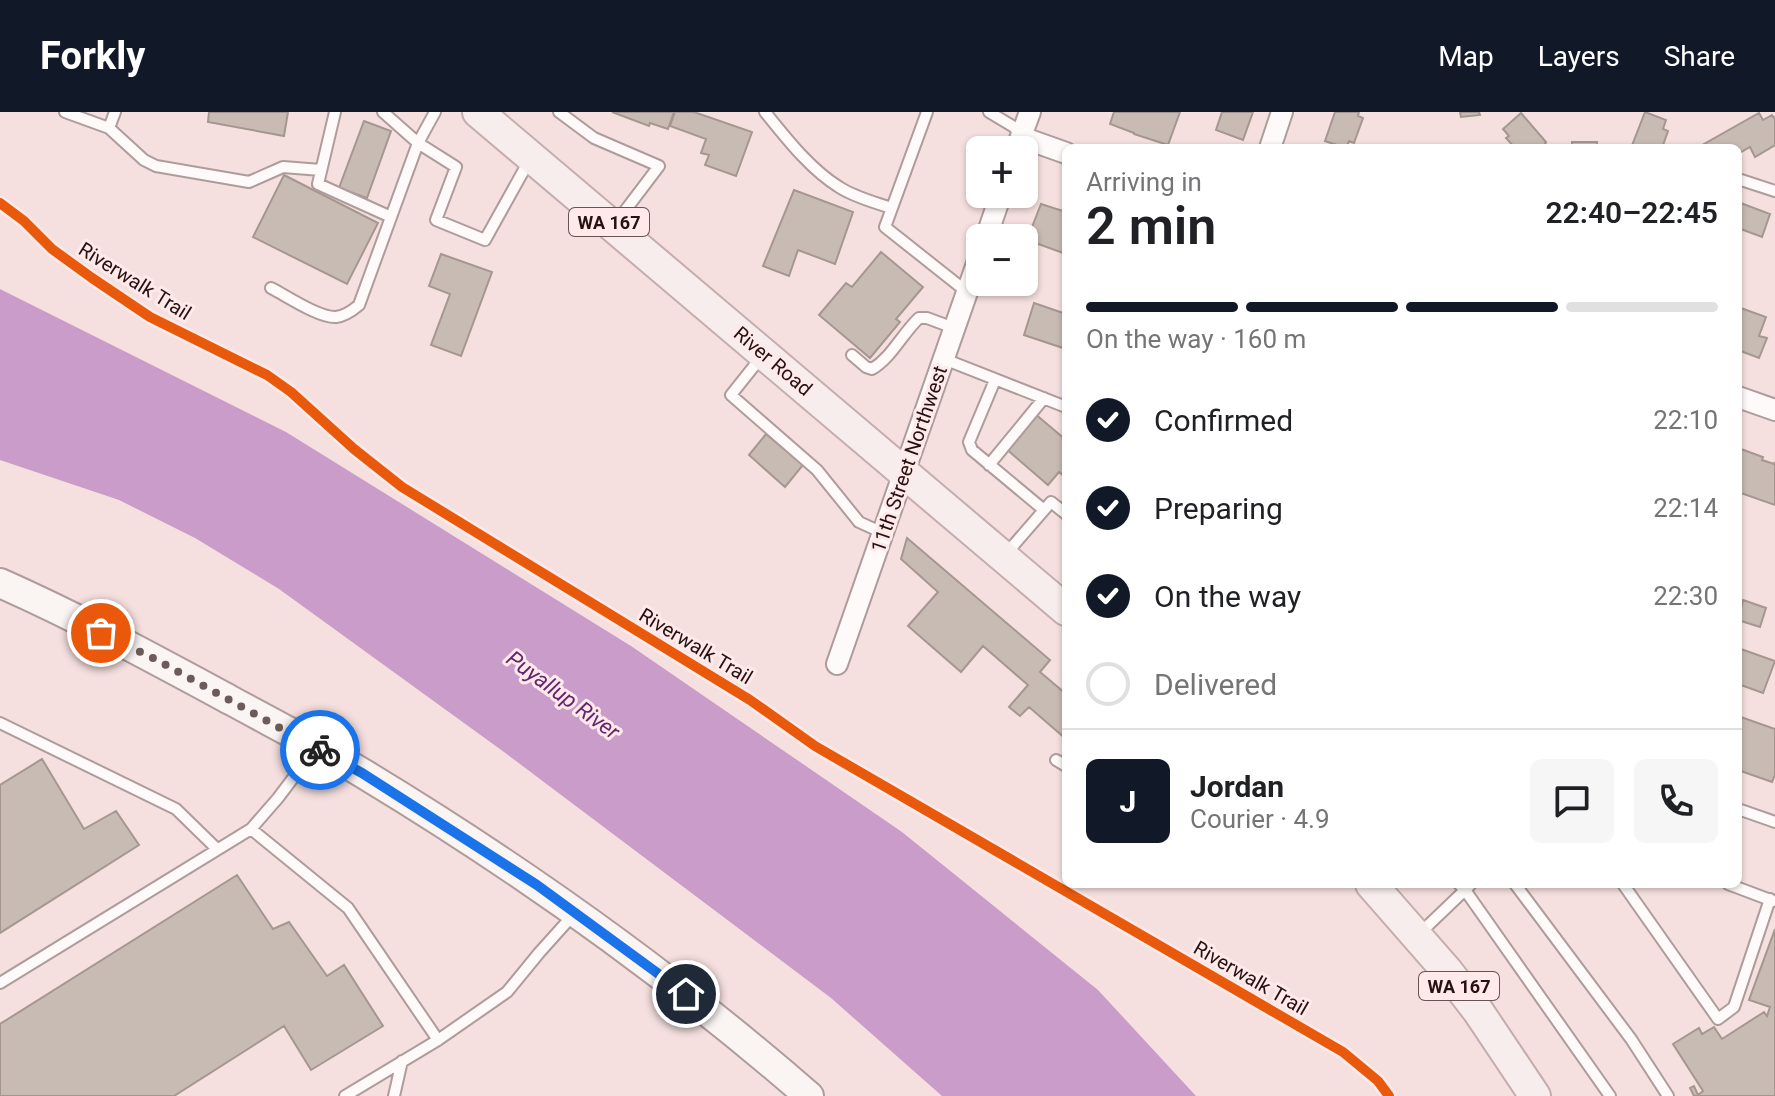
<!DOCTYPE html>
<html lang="en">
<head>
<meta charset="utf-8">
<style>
	body { margin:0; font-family:Roboto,sans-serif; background:#f6f6f6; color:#202124; height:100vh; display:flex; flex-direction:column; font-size:30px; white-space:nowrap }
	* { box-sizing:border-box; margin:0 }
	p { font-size:26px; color:#757577 }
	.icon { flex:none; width:44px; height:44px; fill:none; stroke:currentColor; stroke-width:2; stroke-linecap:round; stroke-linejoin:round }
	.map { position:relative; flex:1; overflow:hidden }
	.panel { position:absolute; left:1062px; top:32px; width:680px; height:744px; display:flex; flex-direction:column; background:#fff; border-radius:12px; box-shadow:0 2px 6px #0004 }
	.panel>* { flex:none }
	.fabs { position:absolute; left:966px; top:24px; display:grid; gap:16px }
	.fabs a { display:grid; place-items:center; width:72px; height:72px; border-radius:12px; background:#fff; box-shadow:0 2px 6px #0004; font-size:40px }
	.pin { position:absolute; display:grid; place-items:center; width:68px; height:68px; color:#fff; margin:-34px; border:4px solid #fff; border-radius:50%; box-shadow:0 2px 8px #0007 }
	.courier { position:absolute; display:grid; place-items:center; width:80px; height:80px; margin:-40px; border:6px solid #1a73e8; border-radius:50%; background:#fff; color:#222; box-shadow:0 2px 10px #0007 }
	.head em { font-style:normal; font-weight:600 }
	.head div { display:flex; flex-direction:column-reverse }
	.head { display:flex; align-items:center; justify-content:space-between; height:136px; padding:0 24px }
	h1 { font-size:52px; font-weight:600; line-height:60px }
	.bar { display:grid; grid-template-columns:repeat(4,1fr); gap:12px 8px; align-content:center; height:96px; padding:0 24px }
	.bar i { height:10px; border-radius:6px; background:#e0e0e0 }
	.bar .selected { background:#111827 }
	.bar p { grid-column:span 4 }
	.line { display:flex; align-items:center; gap:20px; padding:0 24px; border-top:2px solid #e0e0e0 }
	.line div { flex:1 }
	.round { display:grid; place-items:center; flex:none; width:84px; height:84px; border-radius:12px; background:#f6f6f6 }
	ol { padding:0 24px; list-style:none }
	li { display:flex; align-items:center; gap:24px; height:88px }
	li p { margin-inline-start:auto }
	li .icon { padding:8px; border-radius:50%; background:#111827; color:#fff; stroke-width:4 }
	li:last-child { color:#757577 }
	li i { width:44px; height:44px; border:4px solid #e0e0e0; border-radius:50% }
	header { display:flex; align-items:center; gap:48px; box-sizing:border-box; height:112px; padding:0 40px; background:#111827; color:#fff }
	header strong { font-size:38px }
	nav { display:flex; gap:44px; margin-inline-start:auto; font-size:28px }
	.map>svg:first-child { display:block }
	.water { fill:#ca9cc9 }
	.building { fill:#c8bbb4; stroke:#a59790; stroke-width:2 }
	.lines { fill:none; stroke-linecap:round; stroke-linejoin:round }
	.lane-casing { stroke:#ae9c9b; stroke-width:14 }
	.street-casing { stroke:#ae9c9b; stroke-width:24 }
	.secondary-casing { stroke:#ae9c9b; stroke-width:32 }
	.primary-casing { stroke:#c4adac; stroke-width:34 }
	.lane { stroke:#fefafa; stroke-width:10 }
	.street { stroke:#fefafa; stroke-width:20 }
	.secondary { stroke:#faf4f3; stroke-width:28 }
	.primary { stroke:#f7eded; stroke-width:30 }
	.cycleway-casing { stroke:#ffeae9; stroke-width:15 }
	.cycleway { stroke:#e8590c; stroke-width:10 }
	.done { stroke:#6d5b5a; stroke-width:8; stroke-dasharray:0 14.4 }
	.route { stroke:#1a73e8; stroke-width:10 }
	.labels { text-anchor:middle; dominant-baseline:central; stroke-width:6; stroke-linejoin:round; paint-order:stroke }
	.shield { fill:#ffeae9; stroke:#665452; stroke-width:2 }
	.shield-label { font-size:18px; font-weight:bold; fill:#241312 }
	.street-label { font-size:20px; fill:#241312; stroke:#ffeae9 }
	.water-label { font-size:22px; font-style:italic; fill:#682371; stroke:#ffeae9 }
</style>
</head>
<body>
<header>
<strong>Forkly</strong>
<nav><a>Map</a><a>Layers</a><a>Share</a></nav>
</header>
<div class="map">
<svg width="1775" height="984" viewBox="0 0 1775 984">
	<rect width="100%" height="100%" fill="#f5e0df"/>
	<!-- water -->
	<path class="water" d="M0,177L286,320L631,534L902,720L1098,878L1196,984H942L831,886L504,640L279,477L195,426L119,388L0,348Z"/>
	<!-- building -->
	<path class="building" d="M209,0H288L284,24L208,10Z
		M612,0H674L668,17L650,11L649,14Z
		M675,0H694L752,20L736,64L705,53L709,43L701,41L706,27L670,14Z
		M1114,0H1180L1168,33L1134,22V21L1110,12Z
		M1222,0H1253L1243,28L1216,18Z
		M1335,0H1359L1358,4L1363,6L1354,31L1349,29L1346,36L1325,29Z
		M1460,0H1479L1480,3L1461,5Z
		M1645,0L1666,8L1663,17L1668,19L1662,36H1631Z
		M1521,1L1546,30L1545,31L1549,36H1515L1506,26L1509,24L1503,17Z
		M1759,1L1763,8L1772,3L1775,7V33L1755,45L1750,35L1738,42V36H1697Z
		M364,9L391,19L367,86L339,76Z
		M1572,30H1597V36H1572Z
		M284,63L378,111L347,172L253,125Z
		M794,78L853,100L835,152L798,138L789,164L763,154Z
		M1738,90L1770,102L1762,125L1738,116Z
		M1041,92L1066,100V142L1027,128Z
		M881,140L923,175L896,207L900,210L870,246L819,203L846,171L852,175Z
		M441,142L492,160L461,244L431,233L450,182L429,174Z
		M1034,191L1066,202V237L1024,223Z
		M1738,195L1766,205L1759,224L1767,226L1759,246L1738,238Z
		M1034,301L1066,328V366L1059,360L1048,373L1005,336Z
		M766,322L803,353L785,375L749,343Z
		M1741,337L1763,345L1762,348L1774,352L1775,350V393L1738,380V346Z
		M907,426L1050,548L1040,560L1066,582V627L1029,595L1020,604L1009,595L1028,573L983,534L961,560L908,514L938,480L901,447Z
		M1743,488L1766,496L1760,515L1738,508Z
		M1738,536L1775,549L1763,581L1738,572Z
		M1738,604L1775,617V663L1772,670L1738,658Z
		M42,647L84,717L116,699L139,733L0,821V673Z
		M237,763L273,817L289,810L327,864L344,853L383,914L311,958L284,914L174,984H0V912Z
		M1775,817V984H1694L1690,976L1694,974L1698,983L1703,979L1673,932L1699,916L1702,922L1714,915L1722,927L1764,900L1767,904L1770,895L1749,888Z"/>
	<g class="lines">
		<defs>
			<path id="lane" d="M65,0L109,16L144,48L156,54L249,70L283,55L321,58
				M335,0L318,72L391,105
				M383,0L418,31L456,55L436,108L485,128L530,47
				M559,0L594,26L659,54L615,112
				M765,0C787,27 810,57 839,75C854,85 874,90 891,96
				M927,0L885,115L967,180
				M989,0L1014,15L1021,25
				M109,16L115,0
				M1738,67L1775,79
				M271,176C287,184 319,206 336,205C345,204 352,199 359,193L418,31L435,0
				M852,243L866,255L872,257C892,245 902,222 919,206H927L954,216
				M762,244L731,283L817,358L859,410L883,421
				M944,247L1066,295
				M995,268L969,330L972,338L1044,398
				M989,353L1044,286
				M1005,443L1051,390L1066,402
				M0,611L176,697L217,737
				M1056,648L1066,654
				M1738,697L1775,710
				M251,717L348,796L438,928
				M1459,772L1465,778L1471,772
				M1515,772L1631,927L1668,984
				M1623,772L1718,907L1734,895L1770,787
				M1728,772L1773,789
				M1418,823L1465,778L1610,984
				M0,871L251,717L278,686L315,637
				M345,984L438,928L507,880L539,841L574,802
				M394,984L402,949"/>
			<path id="street" d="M1021,25L1066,41
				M1270,36L1282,0
				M1016,38L1030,0
				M986,126L1001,82
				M1738,285L1775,298
				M837,552L980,143"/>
			<path id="secondary" d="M0,471C79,506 156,548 232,589C276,613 321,636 364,662C521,757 671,864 809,984"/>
			<path id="primary" d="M478,0L1066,498
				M1371,772L1448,860L1478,899L1535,984"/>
		</defs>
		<!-- lane casing -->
		<use href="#lane" class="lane-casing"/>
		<!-- street casing -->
		<use href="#street" class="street-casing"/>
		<!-- secondary casing -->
		<use href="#secondary" class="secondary-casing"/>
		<!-- primary casing -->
		<use href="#primary" class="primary-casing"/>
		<!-- lane -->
		<use href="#lane" class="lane"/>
		<!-- street -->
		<use href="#street" class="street"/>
		<!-- secondary -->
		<use href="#secondary" class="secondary"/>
		<!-- primary -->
		<use href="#primary" class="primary"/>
		<defs>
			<path id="cycleway" d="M0,91L24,109L52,137L92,166L150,205L267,263L291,280L354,337L402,375L750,588L815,634L1343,940L1378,969L1389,984"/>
		</defs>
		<!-- cycleway casing -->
		<use href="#cycleway" class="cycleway-casing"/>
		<!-- cycleway -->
		<use href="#cycleway" class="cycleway"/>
	</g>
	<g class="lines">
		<!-- done -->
		<path class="done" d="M101,521L155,547L320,638"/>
		<!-- route -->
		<path class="route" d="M320,638L362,661L537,773L686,882"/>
	</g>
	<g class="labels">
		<!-- shield labels -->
		<g class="shield">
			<rect x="569" y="96" width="80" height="28" rx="6"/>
			<rect x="1419" y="860" width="80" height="28" rx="6"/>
		</g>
		<g class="shield-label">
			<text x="609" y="110">WA 167</text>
			<text x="1459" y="874">WA 167</text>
		</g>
		<!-- street labels -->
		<g class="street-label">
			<text transform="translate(135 169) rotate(32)">Riverwalk Trail</text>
			<text transform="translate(773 249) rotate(40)">River Road</text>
			<text transform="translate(909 347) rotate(-71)">11th Street Northwest</text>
			<text transform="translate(696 534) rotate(31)">Riverwalk Trail</text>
			<text transform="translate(1251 866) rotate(30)">Riverwalk Trail</text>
		</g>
		<!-- water labels -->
		<g class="water-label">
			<text transform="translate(563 583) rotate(36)">Puyallup River</text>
		</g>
	</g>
</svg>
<div class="fabs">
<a>+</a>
<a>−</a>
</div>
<div class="pin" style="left:101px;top:521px;background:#ea580c"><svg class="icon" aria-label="bag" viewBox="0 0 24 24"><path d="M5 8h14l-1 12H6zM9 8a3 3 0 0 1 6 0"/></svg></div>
<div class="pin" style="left:686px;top:882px;background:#1f2937"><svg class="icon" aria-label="home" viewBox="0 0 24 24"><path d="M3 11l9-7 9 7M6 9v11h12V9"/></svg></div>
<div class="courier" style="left:320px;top:638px"><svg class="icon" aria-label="bike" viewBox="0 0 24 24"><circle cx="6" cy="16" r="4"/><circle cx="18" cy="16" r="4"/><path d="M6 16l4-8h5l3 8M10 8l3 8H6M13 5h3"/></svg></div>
<section class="panel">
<div class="head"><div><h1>2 min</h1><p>Arriving in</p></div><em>22:40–22:45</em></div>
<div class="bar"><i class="selected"></i><i class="selected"></i><i class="selected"></i><i></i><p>On the way · 160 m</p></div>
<ol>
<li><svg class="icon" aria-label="check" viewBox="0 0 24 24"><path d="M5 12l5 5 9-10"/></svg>Confirmed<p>22:10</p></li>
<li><svg class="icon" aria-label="check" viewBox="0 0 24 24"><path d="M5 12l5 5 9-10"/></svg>Preparing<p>22:14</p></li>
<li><svg class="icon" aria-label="check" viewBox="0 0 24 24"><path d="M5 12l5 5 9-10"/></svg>On the way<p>22:30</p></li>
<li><i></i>Delivered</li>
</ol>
<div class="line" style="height:144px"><b class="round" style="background:#111827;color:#fff">J</b><div><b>Jordan</b><p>Courier · 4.9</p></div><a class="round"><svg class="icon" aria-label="chat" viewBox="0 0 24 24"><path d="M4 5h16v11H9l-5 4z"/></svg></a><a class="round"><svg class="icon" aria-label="phone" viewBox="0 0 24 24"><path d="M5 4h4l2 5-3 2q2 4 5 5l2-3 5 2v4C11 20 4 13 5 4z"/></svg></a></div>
</section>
</div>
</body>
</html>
